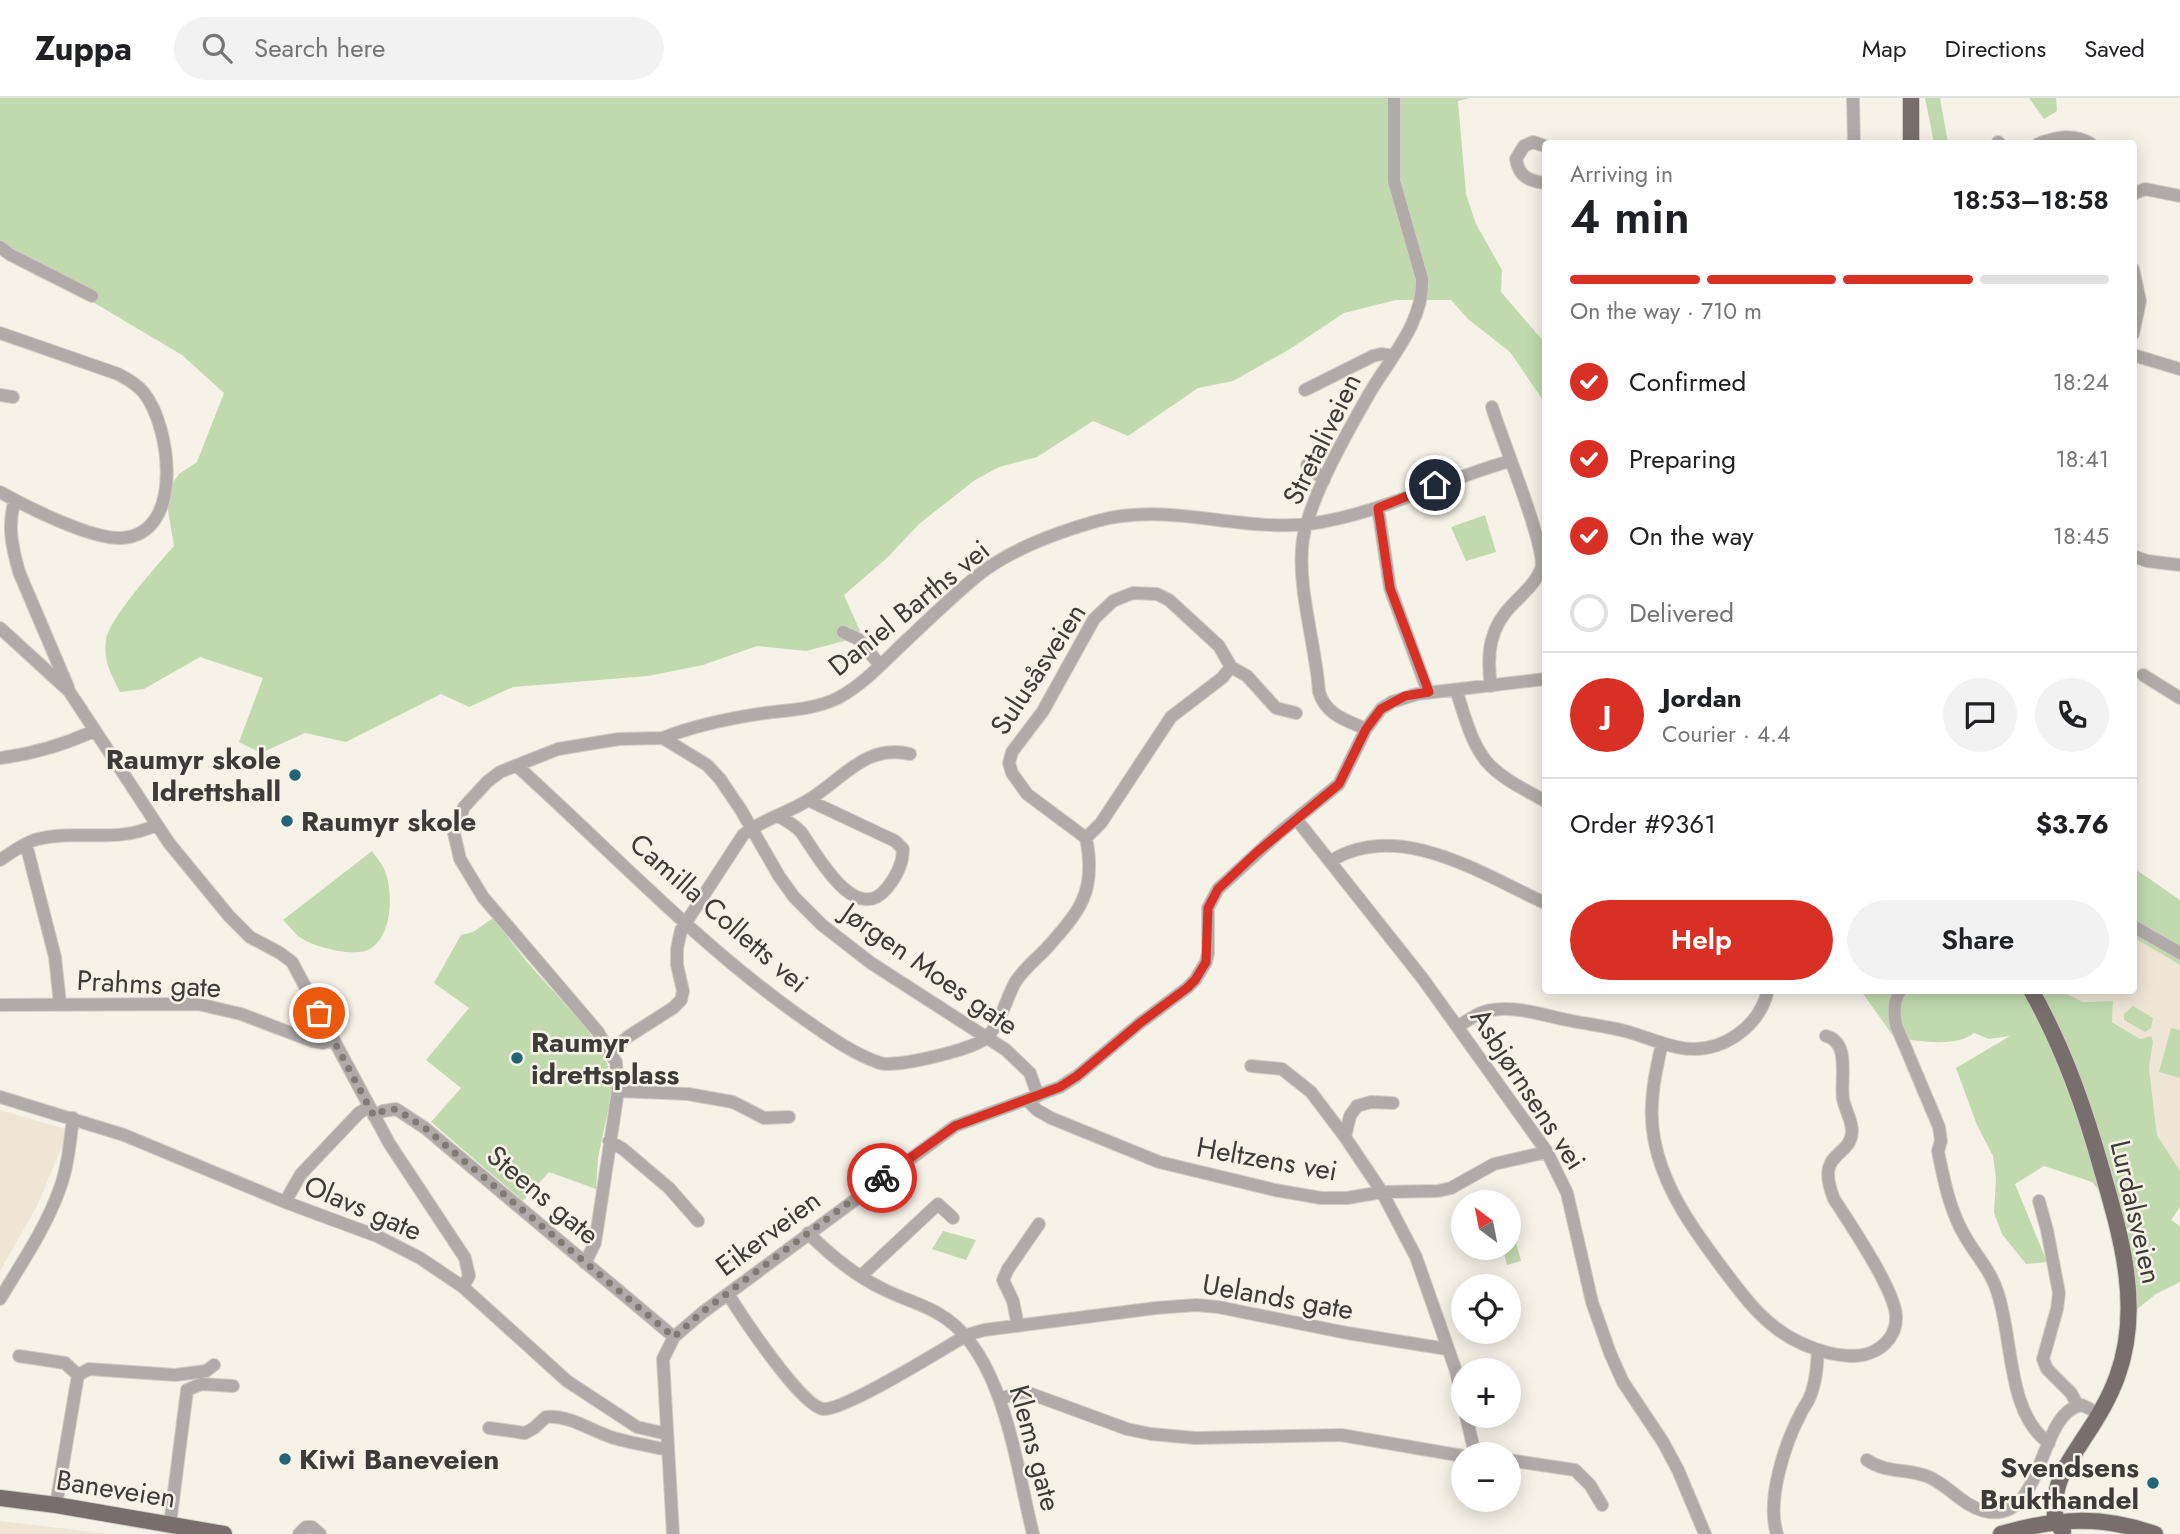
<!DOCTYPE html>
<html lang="en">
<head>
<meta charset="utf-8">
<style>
	body { margin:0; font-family:Jost,sans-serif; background:#f2f2f2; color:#202124; height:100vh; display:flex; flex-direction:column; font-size:26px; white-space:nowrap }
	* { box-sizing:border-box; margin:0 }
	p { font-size:23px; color:#757577 }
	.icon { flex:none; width:38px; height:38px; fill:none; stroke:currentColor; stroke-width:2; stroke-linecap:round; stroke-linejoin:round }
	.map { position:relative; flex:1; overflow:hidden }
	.details { position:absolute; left:1542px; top:42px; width:595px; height:854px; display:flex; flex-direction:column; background:#fff; border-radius:7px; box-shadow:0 4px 18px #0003 }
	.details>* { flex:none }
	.needle { width:46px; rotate:328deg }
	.tools { position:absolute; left:1451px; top:1092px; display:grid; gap:14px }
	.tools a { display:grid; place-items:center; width:70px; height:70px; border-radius:50%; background:#fff; box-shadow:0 4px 18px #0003; font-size:35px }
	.pin { position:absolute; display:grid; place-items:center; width:60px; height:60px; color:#fff; margin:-30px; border:4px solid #fff; border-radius:50%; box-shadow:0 2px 7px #0007 }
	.courier { position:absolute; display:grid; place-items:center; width:70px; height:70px; margin:-35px; border:5px solid #d93025; border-radius:50%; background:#fff; color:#222; box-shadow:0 2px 9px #0007 }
	.headline em { font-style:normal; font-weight:600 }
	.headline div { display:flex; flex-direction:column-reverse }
	.headline { display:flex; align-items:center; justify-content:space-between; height:119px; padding:0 28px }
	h1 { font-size:46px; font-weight:600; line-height:52px }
	.bar { display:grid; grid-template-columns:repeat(4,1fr); gap:10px 7px; align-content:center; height:84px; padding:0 28px }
	.bar i { height:9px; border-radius:5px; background:#e0e0e0 }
	.bar .on { background:#d93025 }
	.bar p { grid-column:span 4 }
	.line { display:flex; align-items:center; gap:18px; padding:0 28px; border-top:2px solid #e0e0e0 }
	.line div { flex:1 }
	.round { display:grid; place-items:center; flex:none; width:74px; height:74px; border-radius:37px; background:#f2f2f2 }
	ol { padding:0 28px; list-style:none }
	li { display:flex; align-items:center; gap:21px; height:77px }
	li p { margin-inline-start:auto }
	li .icon { padding:7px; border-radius:50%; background:#d93025; color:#fff; stroke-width:4 }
	li:last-child { color:#757577 }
	li i { width:38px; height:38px; border:4px solid #e0e0e0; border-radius:50% }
	.primary-button { display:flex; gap:14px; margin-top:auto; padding:14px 28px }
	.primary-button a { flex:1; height:80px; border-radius:42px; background:#d93025; color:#fff; font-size:28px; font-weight:600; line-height:80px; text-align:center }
	.primary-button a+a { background:#f2f2f2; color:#202124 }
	header { display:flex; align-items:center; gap:42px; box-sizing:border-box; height:98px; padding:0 35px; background:#fff; border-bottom:2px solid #e0e0e0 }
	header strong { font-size:33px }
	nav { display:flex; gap:38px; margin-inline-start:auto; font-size:24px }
	.search { width:490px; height:63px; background:#f2f2f2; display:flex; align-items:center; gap:18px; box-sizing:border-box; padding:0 24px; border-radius:38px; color:#757577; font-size:26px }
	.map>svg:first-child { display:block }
	.built { fill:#eee5d5 }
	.green { fill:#c0daae }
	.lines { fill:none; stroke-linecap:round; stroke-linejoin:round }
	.minor-casing { stroke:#d1cdc5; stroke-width:14 }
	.major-casing { stroke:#d1cdc5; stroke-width:18 }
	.minor { stroke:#b0aaa9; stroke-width:12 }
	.major { stroke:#786f6d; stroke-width:16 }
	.done { stroke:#7e7b75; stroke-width:7; stroke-dasharray:0 12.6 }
	.route { stroke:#d93025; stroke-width:9 }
	.poi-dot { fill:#226478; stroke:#f6f2e8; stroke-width:2.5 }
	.labels { text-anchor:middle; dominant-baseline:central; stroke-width:5; stroke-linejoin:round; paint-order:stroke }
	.street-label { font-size:28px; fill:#3d3b37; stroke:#f6f2e8 }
	.poi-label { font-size:28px; font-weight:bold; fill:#3d3b37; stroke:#f6f2e8; text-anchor:start }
</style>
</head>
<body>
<header>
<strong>Zuppa</strong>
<div class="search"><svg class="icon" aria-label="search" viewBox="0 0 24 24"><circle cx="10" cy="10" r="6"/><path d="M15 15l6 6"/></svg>Search here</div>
<nav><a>Map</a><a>Directions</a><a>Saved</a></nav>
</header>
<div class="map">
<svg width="2180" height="1436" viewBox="0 0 2180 1436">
	<rect width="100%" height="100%" fill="#f6f2e8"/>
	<!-- built -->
	<path class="built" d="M2133,839L2180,867V1073L2157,1037L2149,970L2153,944L2150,938L2140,941L2112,923L2113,903L2083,904L2059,893L2133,892Z
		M0,1012L69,1032L37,1108L0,1173Z
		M0,1423L110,1436H0Z"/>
	<!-- green -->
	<path class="green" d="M0,0H1470L1458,3L1466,96L1476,126L1502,172L1501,194L1545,245V305L1510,254L1468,221L1451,202H1396L1344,215L1290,251L1233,283L1198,290L1128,338L1093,323L1037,359L999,369L975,382L919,426L887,460L844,497L860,533L848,542L806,553L757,548L703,567L648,578L513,589L469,609L441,596L346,644L305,635L261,655L239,644L263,580L200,559L144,591L120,594C111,576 103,562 106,542C108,522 159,465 174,448L165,395L179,376L197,364L224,295L182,257L86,200L36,178L0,155Z
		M1925,0H1940L1948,45H1934Z
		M2029,0H2056L2057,13L2044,21Z
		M1485,417L1496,454L1466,463L1451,429Z
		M372,753C377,760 384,768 386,776C393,797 392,838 370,851C355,860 312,849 298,838C293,833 288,827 283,822Z
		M2138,773L2180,802V867L2133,839V778Z
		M493,820L527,864L583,926L605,957L613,989L598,1060L596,1091L549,1074L523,1103L431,1024L461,990L426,962L469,910L434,885L461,837L473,834Z
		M2059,892L2083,904L2113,903L2112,924L2140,941L2151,938L2153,944L2149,970L2157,1037L2180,1073V1109L2171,1122L2180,1128V1184L2156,1196L2136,1212L2131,1162L2124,1121L2092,1084L2044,1068L2015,1086L2047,1164L2026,1166L2002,1136L1994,1115L1996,1080L1993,1058L1977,1027L1956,970L2010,938L1989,941L1974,935C1956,950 1916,943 1894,939L1861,893Z
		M2133,908L2153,920L2151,930L2145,934L2124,922V916Z
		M2171,930L2180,932V980L2159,974Z
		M1511,1125L1521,1163L1507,1167L1503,1150H1508L1509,1126Z
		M943,1133L976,1142L966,1162L932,1151Z"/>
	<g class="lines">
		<defs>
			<path id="minor" d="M1853,0L1854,46
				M1998,44L2000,46
				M2038,46C2056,39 2074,35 2091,46
				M1545,48L1533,44L1524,48L1516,61C1519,79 1529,83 1545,85
				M2133,96L2145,91L2180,98
				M0,149L11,157L92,198
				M2133,171L2140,203L2133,236
				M0,235L118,276C127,281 137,286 144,295C171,329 185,437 121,440C90,441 27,409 0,394
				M2133,257L2180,271
				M1305,292L1373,258L1381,256L1393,258
				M0,297L13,299
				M1307,367L1324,382
				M15,402C7,427 12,449 19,474L68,589
				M1378,410L1390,490L1428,594
				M2133,458L2147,463L2180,467
				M0,530L69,593L169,745L229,818L250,839L280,855L292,864L389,1045L465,1160L469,1178L463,1189
				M843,534L858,541L880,567
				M2143,577L2180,600
				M1491,588C1486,555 1490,528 1514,505C1524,495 1536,484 1541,471C1548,452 1500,337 1492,309
				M1456,592C1464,615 1470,643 1486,663C1501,681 1526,692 1545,703
				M1366,631C1346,622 1326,617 1319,594C1316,547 1296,487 1303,441C1310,399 1348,333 1369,296C1390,260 1424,224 1422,181L1394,83V0
				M663,640C695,627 731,620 765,615C789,612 816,611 838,600C866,585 887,560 910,539C932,518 954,497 977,478C1011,451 1055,435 1097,423C1165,403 1239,434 1308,426C1378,417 1442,382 1510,363
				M0,660C33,656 63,647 94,633
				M517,668C608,750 694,842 794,914C820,932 850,955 880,965C896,970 976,951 987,939C1001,925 1006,900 1016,883C1024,871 1035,862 1045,852C1080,813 1097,794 1086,740
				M779,718C786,723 795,727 801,734C815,753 855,830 887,790C896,779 903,766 903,751L895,743L808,702
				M1297,722L1423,881L1547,1054L1567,1095L1592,1204L1610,1255L1623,1284L1663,1344L1678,1372L1705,1436
				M1086,740L1027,696L1012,675L1009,665L1012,654L1043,613L1094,521L1113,503L1133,495L1157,496L1169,502L1219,548L1231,569L1247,578L1276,610L1296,615
				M1086,740L1101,725L1171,619L1222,580L1231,569
				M26,746L55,859L60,906
				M0,762C11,755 25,744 38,741C78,731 118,746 156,727
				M1331,763C1399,721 1482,776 1545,805
				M2133,828L2180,855
				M1901,892C1893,903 1894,915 1896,927L1939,1029L1941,1043L1938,1053C1944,1083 1950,1114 1966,1140C1977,1159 1992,1174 1998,1196C2013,1241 2007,1316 2049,1345
				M0,907L198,906L241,916L312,943L323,945L332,942
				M1458,928C1469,922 1480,913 1492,912C1517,908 1543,917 1567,922C1586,926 1606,928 1625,933C1644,938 1663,947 1682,950C1721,956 1759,930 1768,892
				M1662,945C1655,976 1648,1008 1654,1040C1663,1091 1695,1134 1726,1175C1741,1195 1756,1215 1776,1230C1791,1242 1810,1250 1829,1255C1843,1258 1857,1260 1870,1255C1886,1249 1897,1235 1896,1218C1895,1192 1850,1126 1834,1101C1814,1052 1851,1061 1852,1033C1852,1022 1845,1012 1843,1001C1840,983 1851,944 1826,938
				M611,953L629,938L673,910L681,902L683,893L677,867V851L681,832L743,737C761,722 785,716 805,704C841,684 864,645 910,656
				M1251,968L1282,971L1311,994L1345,1039L1382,1094L1416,1159L1456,1273L1463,1305
				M618,993L688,996L733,1004L764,1020L789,1019
				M0,999L124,1037L285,1104L377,1138L420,1160L463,1189L567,1283L637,1329L667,1336
				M1028,1003L1037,1012L1051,1020L1159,1064L1275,1092L1321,1100H1347L1382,1094L1438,1093L1451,1090L1494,1066L1547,1054
				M374,1018L383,1013L396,1011L425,1030L674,1239
				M1345,1039L1350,1018L1357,1008L1371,1004L1393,1005
				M609,1043L623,1051L669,1090L698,1123
				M2039,1103L2047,1132L2059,1195L2057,1211L2043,1261L2047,1271L2071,1295L2078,1308
				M285,1104L301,1076L359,1015L369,1009
				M808,1135C831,1158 857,1179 885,1192C903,1201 923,1206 939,1216C1004,1253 1016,1369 1033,1436
				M585,1165L595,1145L618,993L616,964L598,934L483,799L460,761L454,735L464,709L487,684L500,674L558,651L619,641L663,640L707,667L720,681L741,712L779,778L794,799L822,827L871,865L1006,952L1030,975L1038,998
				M861,1178L938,1106L953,1120
				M728,1196C741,1217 801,1308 823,1311C844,1313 943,1251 967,1237L984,1232L1156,1210L1196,1207L1218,1209L1347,1235L1447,1251
				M0,1201C21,1166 46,1130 60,1090C68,1068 70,1044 73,1020
				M1018,1228L1013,1203L1003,1182L1008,1171L1039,1126
				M19,1258L65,1265L78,1277L56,1407
				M78,1277L89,1271L175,1277L206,1273L214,1267
				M1000,1301L1017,1295L1026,1294L1127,1331L1151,1336L1195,1340L1341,1337L1463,1358
				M1466,1318L1475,1356
				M489,1330L525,1335L534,1330L546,1319C571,1317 591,1333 614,1340C631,1345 650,1348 668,1352
				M1508,1362L1575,1372L1590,1387L1602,1407
				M1867,1362C1887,1376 1909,1370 1929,1379C1949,1388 1962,1407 1984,1413C2046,1428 2036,1314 2082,1307L2100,1316
				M170,1426L187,1292L201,1286L233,1288
				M299,1436L306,1429H312L320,1436
				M673,1436L663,1261L674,1239L702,1215L955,1028L1060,989L1077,978L1140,925L1187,890L1195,882L1206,864L1208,855V810L1218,791L1279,735L1339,686L1366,631L1381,611L1392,604L1417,596L1545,581
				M1777,1436C1766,1402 1785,1345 1801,1315C1803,1310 1807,1306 1809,1301C1816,1286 1817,1268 1818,1252"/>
			<path id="major" d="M1911,0V46
				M2031,892C2064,951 2085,1011 2103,1076C2122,1142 2142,1211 2117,1279C2109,1301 2097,1321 2084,1340C2073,1358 2059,1375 2056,1397C2054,1405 2055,1415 2055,1423L2063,1433
				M0,1400L56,1407L224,1436
				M2001,1436C2057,1420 2100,1417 2155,1436"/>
		</defs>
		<!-- minor casing -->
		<use href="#minor" class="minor-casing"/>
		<!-- major casing -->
		<use href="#major" class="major-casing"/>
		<!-- minor -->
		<use href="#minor" class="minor"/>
		<!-- major -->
		<use href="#major" class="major"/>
	</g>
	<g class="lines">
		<!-- done -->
		<path class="done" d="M319,915L374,1018L383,1013L396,1011L425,1030L674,1239L702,1214L882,1080"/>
		<!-- route -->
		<path class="route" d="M882,1080L955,1028L1060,989L1077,978L1140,925L1187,890L1195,882L1206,864L1208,810L1218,791L1256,755L1339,686L1366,631L1381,611L1405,598L1429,594L1390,490L1378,410L1435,387"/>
	</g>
	<!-- markers -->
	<g class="poi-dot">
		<circle cx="295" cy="677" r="7"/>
		<circle cx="287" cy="723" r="7"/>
		<circle cx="517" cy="960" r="7"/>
		<circle cx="285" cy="1361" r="7"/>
		<circle cx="2153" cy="1385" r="7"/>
	</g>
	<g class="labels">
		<!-- street labels -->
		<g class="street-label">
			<text transform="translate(1322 341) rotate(-64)">Stretaliveien</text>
			<text transform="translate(909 510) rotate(-39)">Daniel Barths vei</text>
			<text transform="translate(1038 571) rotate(-57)">Sulusåsveien</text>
			<text transform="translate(719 815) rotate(41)">Camilla Colletts vei</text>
			<text transform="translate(930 871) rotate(35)">Jørgen Moes gate</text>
			<text transform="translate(149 886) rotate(3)">Prahms gate</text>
			<text transform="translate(1528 991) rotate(57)">Asbjørnsens vei</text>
			<text transform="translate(1267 1061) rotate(10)">Heltzens vei</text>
			<text transform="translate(543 1097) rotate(40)">Steens gate</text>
			<text transform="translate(363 1110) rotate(23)">Olavs gate</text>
			<text transform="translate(2136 1114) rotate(77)">Lurdalsveien</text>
			<text transform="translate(768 1135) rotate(-37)">Eikerveien</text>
			<text transform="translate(1278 1199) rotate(10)">Uelands gate</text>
			<text transform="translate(1035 1350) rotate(75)">Klems gate</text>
			<text transform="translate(116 1391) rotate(9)">Baneveien</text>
		</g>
		<!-- poi labels -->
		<g class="poi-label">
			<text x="281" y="661" text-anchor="end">Raumyr skole<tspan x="281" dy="32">Idrettshall</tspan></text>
			<text x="301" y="723">Raumyr skole</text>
			<text x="531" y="944">Raumyr<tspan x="531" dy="32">idrettsplass</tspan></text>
			<text x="299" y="1361">Kiwi Baneveien</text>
			<text x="2139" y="1369" text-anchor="end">Svendsens<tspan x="2139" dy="32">Brukthandel</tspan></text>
		</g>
	</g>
</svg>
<div class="tools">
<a><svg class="needle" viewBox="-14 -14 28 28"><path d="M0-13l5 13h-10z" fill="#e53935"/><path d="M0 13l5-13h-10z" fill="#757577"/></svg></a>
<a><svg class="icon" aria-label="locate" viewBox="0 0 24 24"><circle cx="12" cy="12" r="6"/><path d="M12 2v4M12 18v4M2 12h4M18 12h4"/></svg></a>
<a>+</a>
<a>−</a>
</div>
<div class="pin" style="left:319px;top:915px;background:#ea580c"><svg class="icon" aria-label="bag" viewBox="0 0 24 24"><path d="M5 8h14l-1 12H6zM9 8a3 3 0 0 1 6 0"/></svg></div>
<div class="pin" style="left:1435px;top:387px;background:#1f2937"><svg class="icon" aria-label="home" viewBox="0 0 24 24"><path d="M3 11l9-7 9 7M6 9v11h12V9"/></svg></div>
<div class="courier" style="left:882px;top:1080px"><svg class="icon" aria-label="bike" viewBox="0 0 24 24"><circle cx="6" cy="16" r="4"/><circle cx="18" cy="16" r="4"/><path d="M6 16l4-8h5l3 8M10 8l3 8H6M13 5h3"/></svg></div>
<section class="details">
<div class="headline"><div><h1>4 min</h1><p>Arriving in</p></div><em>18:53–18:58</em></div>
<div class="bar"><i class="on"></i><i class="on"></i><i class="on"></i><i></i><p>On the way · 710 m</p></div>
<ol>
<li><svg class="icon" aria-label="check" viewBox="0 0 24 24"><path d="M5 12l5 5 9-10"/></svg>Confirmed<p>18:24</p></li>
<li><svg class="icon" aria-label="check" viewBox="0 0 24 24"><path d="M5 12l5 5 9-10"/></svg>Preparing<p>18:41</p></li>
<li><svg class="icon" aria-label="check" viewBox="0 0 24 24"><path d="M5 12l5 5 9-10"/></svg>On the way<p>18:45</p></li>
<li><i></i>Delivered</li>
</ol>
<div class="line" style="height:126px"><b class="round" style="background:#d93025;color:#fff">J</b><div><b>Jordan</b><p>Courier · 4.4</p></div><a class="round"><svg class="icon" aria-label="chat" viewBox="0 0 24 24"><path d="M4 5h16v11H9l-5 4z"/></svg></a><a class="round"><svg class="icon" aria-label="phone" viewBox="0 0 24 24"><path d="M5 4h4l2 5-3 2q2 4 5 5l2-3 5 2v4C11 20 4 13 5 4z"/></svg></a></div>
<div class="line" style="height:91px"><div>Order #9361</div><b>$3.76</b></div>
<div class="primary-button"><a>Help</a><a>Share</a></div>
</section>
</div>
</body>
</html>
